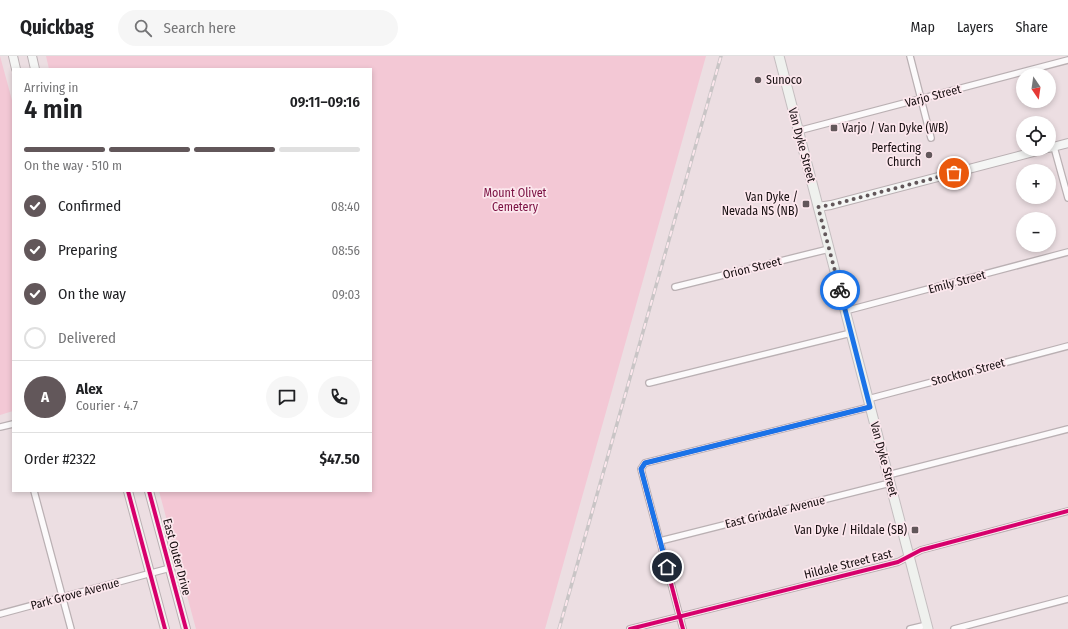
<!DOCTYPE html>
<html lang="en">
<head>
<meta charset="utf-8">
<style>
	body { margin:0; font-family:"Fira Sans Condensed",sans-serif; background:#f6f6f6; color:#202124; height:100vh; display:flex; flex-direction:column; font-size:15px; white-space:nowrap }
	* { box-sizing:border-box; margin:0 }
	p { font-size:13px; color:#757577 }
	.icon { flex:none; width:22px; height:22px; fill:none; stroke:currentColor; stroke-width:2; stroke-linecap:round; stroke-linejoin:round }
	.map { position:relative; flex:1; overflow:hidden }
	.side { position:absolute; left:12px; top:12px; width:360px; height:424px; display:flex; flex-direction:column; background:#fff; border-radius:0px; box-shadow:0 2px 6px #0003 }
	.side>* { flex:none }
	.needle { width:26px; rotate:167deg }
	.buttons { position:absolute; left:1016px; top:12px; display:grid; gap:8px }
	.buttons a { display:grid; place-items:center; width:40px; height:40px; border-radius:50%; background:#fff; box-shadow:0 2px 6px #0003; font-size:20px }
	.pin { position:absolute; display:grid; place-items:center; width:34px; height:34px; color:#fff; margin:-17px; border:2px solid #fff; border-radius:50%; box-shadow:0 1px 4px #0007 }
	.courier { position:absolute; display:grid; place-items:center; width:40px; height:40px; margin:-20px; border:3px solid #1a73e8; border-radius:50%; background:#fff; color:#222; box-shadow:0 1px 5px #0007 }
	.headline em { font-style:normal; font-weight:600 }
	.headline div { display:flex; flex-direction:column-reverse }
	.headline { display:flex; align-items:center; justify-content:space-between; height:68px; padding:0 12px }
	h1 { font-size:26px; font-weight:600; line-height:30px }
	.bar { display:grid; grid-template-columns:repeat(4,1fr); gap:6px 4px; align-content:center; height:48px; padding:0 12px }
	.bar i { height:5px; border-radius:3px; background:#e0e0e0 }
	.bar .current { background:#62575a }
	.bar p { grid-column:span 4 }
	.line { display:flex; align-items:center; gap:10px; padding:0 12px; border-top:1px solid #e0e0e0 }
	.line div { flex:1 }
	.round { display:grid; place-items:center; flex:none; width:42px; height:42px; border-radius:21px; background:#f6f6f6 }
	ol { padding:0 12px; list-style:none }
	li { display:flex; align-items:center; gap:12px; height:44px }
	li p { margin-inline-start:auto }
	li .icon { padding:4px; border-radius:50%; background:#62575a; color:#fff; stroke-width:4 }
	li:last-child { color:#757577 }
	li i { width:22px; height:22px; border:2px solid #e0e0e0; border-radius:50% }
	header { display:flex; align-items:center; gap:24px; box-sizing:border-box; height:56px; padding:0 20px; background:#fff; border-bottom:1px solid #e0e0e0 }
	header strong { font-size:19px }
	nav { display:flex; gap:22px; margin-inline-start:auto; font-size:14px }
	.search { width:280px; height:36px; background:#f6f6f6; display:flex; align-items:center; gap:10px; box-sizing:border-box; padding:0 14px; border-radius:22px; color:#757577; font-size:15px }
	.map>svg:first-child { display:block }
	.green { fill:#f3c8d5 }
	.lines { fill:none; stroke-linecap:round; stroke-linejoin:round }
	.street-casing { stroke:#bab0b3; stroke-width:8 }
	.secondary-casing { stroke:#bab0b3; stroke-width:10 }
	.primary-casing { stroke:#c5bec0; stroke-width:11 }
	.street { stroke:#fcfafb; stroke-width:5.5 }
	.secondary { stroke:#f5f6f5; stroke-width:8 }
	.primary { stroke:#eff1ee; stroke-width:9 }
	.rail-casing { stroke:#c9c5c6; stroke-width:3.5 }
	.rail { stroke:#fce7ed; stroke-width:2; stroke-dasharray:6; stroke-linecap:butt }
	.cycleway-casing { stroke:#fce7ed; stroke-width:6 }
	.cycleway { stroke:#d6006c; stroke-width:4 }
	.done { stroke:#62575a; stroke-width:4; stroke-dasharray:0 7.2 }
	.route { stroke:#1a73e8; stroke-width:5 }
	.poi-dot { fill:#62575a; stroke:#fce7ed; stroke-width:1.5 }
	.labels { text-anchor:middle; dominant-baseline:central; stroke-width:3.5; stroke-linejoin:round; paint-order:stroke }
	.poi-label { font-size:12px; fill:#170f11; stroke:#fce7ed; text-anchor:end }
	.street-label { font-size:12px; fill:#170f11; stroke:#fce7ed }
	.park-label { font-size:12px; fill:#7a1042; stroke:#fce7ed }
</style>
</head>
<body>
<header>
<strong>Quickbag</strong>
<div class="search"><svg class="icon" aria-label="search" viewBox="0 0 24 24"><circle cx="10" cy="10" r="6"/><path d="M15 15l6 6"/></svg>Search here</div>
<nav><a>Map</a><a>Layers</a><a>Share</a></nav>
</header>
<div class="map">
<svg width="1068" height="573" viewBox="0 0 1068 573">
	<rect width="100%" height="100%" fill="#ecdee2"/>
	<!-- green -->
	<path class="green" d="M0,0L13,48V355L0,359Z
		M46,0H706L545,573H196L159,435H371V13H49Z"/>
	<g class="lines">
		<defs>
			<path id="street" d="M910,0L931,82
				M798,75L1068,4
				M1054,91L1068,142
				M675,231L829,193
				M845,255L1068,196
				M649,327L851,277
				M868,343L1068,290
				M0,371L13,368
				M888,419L1068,373
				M34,435L71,573
				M660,485L890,427
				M0,558L170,512
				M630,573L898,506L921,494L1068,455
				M683,573L642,417L641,413L645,407L870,351
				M910,573L927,569
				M954,573L1068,543"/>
			<path id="secondary" d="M13,0L16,13
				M32,0L35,13
				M1049,92L1068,87
				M818,151L831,149L1045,93
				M128,435L165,573
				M149,435L186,573"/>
			<path id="primary" d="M779,0L928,573"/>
		</defs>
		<!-- street casing -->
		<use href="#street" class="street-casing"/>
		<!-- secondary casing -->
		<use href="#secondary" class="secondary-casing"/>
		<!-- primary casing -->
		<use href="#primary" class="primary-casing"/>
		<!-- street -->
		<use href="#street" class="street"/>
		<!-- secondary -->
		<use href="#secondary" class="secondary"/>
		<!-- primary -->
		<use href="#primary" class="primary"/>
		<defs>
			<path id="rail" d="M559,573L721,0"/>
		</defs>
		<!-- rail casing -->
		<use href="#rail" class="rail-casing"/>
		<!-- rail -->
		<use href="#rail" class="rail"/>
		<defs>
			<path id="cycleway" d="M128,435L165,573
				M149,435L186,573
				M630,573L898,506L921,494L1068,455
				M683,573L642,417L641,413L645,407L870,351"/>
		</defs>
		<!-- cycleway casing -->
		<use href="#cycleway" class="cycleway-casing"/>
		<!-- cycleway -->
		<use href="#cycleway" class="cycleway"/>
	</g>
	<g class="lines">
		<!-- done -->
		<path class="done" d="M840,234L818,151L831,149L954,117"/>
		<!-- route -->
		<path class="route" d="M667,511L642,417L641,413L645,407L870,351L840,234"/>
	</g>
	<!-- markers -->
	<g class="poi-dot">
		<circle cx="758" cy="24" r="4"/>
		<rect x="830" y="68" width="8" height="8" rx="2"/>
		<circle cx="929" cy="99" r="4"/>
		<rect x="802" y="144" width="8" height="8" rx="2"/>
		<rect x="911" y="470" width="8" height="8" rx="2"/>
	</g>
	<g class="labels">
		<!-- poi labels -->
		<g class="poi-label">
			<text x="766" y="24" text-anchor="start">Sunoco</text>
			<text x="842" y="72" text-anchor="start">Varjo / Van Dyke (WB)</text>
			<text x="921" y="92">Perfecting<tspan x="921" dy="14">Church</tspan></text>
			<text x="798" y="141">Van Dyke /<tspan x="798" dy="14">Nevada NS (NB)</tspan></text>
			<text x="907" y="474">Van Dyke / Hildale (SB)</text>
		</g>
		<!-- street labels -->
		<g class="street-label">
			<text transform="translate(933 40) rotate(-15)">Varjo Street</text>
			<text transform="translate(802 89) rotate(75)">Van Dyke Street</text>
			<text transform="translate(752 212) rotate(-14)">Orion Street</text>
			<text transform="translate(957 226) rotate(-15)">Emily Street</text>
			<text transform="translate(968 316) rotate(-15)">Stockton Street</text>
			<text transform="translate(884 403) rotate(75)">Van Dyke Street</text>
			<text transform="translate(775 456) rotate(-14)">East Grixdale Avenue</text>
			<text transform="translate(177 501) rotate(75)">East Outer Drive</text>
			<text transform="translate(848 508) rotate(-14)">Hildale Street East</text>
			<text transform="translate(75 538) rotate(-15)">Park Grove Avenue</text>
		</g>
		<!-- park labels -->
		<g class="park-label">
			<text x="515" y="137">Mount Olivet<tspan x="515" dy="14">Cemetery</tspan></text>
		</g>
	</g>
</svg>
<div class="buttons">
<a><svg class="needle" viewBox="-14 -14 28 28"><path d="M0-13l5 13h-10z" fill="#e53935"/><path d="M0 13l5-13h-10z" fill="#757577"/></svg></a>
<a><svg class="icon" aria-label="locate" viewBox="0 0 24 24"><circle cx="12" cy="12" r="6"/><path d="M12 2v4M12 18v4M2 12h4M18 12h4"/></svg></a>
<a>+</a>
<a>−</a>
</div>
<div class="pin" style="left:954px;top:117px;background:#ea580c"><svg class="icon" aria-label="bag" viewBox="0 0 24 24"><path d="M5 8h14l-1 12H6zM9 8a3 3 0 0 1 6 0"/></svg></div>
<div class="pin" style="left:667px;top:511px;background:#1f2937"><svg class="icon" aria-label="home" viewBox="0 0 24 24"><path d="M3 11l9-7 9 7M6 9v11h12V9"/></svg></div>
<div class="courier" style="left:840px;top:234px"><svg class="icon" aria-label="bike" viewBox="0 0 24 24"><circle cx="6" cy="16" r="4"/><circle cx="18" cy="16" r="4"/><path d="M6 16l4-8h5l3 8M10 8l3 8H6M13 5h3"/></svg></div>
<section class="side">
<div class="headline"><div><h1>4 min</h1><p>Arriving in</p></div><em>09:11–09:16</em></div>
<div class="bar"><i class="current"></i><i class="current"></i><i class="current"></i><i></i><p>On the way · 510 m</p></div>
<ol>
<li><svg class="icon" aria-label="check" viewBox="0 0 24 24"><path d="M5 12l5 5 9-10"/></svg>Confirmed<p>08:40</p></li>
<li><svg class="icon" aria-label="check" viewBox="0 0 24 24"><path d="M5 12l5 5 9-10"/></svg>Preparing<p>08:56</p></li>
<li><svg class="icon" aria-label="check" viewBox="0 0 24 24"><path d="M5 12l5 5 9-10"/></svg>On the way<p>09:03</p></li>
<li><i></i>Delivered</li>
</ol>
<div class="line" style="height:72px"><b class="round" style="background:#62575a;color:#fff">A</b><div><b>Alex</b><p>Courier · 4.7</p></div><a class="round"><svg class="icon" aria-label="chat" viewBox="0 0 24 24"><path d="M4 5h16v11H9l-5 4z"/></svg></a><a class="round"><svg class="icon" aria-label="phone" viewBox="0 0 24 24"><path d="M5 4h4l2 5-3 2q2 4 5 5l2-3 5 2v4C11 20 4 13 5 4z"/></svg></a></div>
<div class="line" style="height:52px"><div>Order #2322</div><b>$47.50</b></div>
</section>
</div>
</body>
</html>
